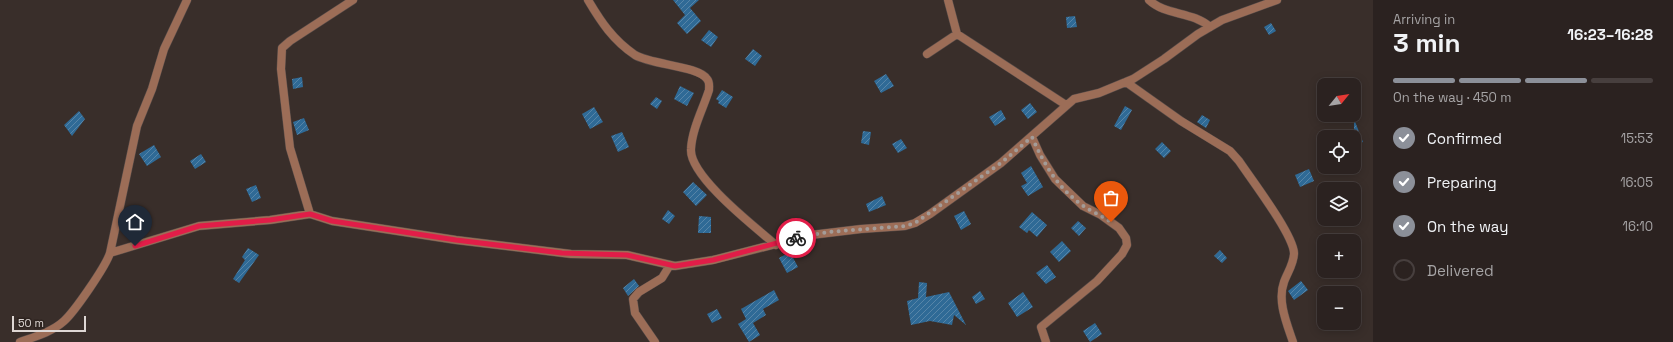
<!DOCTYPE html>
<html lang="en">
<head>
<meta charset="utf-8">
<style>
	body { margin:0; font-family:"Space Grotesk",sans-serif; background:#332a29; color:#f1f3f6; height:100vh; display:flex; flex-direction:column; font-size:15px; white-space:nowrap }
	* { box-sizing:border-box; margin:0 }
	p { font-size:13px; color:#a6a4a5 }
	.icon { flex:none; width:22px; height:22px; fill:none; stroke:currentColor; stroke-width:2; stroke-linecap:round; stroke-linejoin:round }
	.map { position:relative; flex:1; overflow:hidden }
	.details { display:flex; flex-direction:column; background:#2b2220; width:300px }
	.details>* { flex:none }
	.needle { width:26px; rotate:60deg }
	.fabs { position:absolute; left:1317px; top:78px; display:grid; gap:8px }
	.fabs a { display:grid; place-items:center; width:44px; height:44px; border-radius:8px; background:#2b2220; box-shadow:0 2px 10px #0003,0 0 0 1px #473f3e; font-size:20px }
	.scale { position:absolute; left:12px; bottom:10px; width:74px; box-sizing:border-box; padding-left:4px; border:2px solid #ded7d4; border-top:0; font-size:11px; line-height:14px; white-space:nowrap; color:#ded7d4; -webkit-text-stroke:3px #2e2420; paint-order:stroke }
	.pin { position:absolute; display:grid; place-items:center; width:34px; height:34px; color:#fff; margin:-41px -17px; border-radius:50% 50% 50% 0; rotate:-45deg; box-shadow:0 0 4px #0007 }
	.pin .icon { rotate:45deg }
	.courier { position:absolute; display:grid; place-items:center; width:40px; height:40px; margin:-20px; border:3px solid #e11d48; border-radius:50%; background:#fff; color:#222; box-shadow:0 1px 5px #0007 }
	.summary em { font-style:normal; font-weight:700 }
	.summary div { display:flex; flex-direction:column-reverse }
	.summary { display:flex; align-items:center; justify-content:space-between; height:68px; padding:0 20px }
	h1 { font-size:26px; font-weight:700; line-height:30px }
	.bar { display:grid; grid-template-columns:repeat(4,1fr); gap:6px 4px; align-content:center; height:48px; padding:0 20px }
	.bar i { height:5px; border-radius:3px; background:#473f3e }
	.bar .on { background:#8c9099 }
	.bar p { grid-column:span 4 }
	ol { padding:0 20px; list-style:none }
	li { display:flex; align-items:center; gap:12px; height:44px }
	li p { margin-inline-start:auto }
	li .icon { padding:4px; border-radius:50%; background:#8c9099; color:#fff; stroke-width:4 }
	li:last-child { color:#a6a4a5 }
	li i { width:22px; height:22px; border:2px solid #473f3e; border-radius:50% }
	main { display:flex; flex:1; min-height:0 }
	.map>svg:first-child { display:block }
	.building { fill:url(#building-hatch) }
	.lines { fill:none; stroke-linecap:round; stroke-linejoin:round }
	.street-casing { stroke:#574c49; stroke-width:9 }
	.street { stroke:#9c6d57; stroke-width:8 }
	.done { stroke:#a49c98; stroke-width:4; stroke-dasharray:0 7.2 }
	.route { stroke:#e11d48; stroke-width:5 }
</style>
</head>
<body>
<main>
<div class="map">
<svg width="1373" height="342" viewBox="0 0 1373 342">
	<defs>
		<pattern id="building-hatch" width="6" height="6" patternUnits="userSpaceOnUse"><rect width="6" height="6" fill="#2f6a96"/><path d="M-1 1l2-2M0 6l6-6M5 7l2-2" fill="none" stroke="#5785a8"/></pattern>
	</defs>
	<rect width="100%" height="100%" fill="#392e2a"/>
	<!-- building -->
	<path class="building" d="M673,0H699L690,8L701,21L687,34L677,23L685,15Z
		M1075,16L1077,27L1067,28L1066,17Z
		M1271,23L1276,31L1269,35L1264,27Z
		M709,30L718,37L711,47L701,40Z
		M753,49L762,56L755,66L745,59Z
		M886,74L894,86L881,93L874,81Z
		M302,77L303,87L293,89L292,79Z
		M680,86L694,93L687,106L674,99Z
		M722,90L733,97L726,108L718,103L719,101L716,99Z
		M656,97L662,101L657,109L650,104Z
		M1030,103L1037,112L1028,119L1021,110Z
		M1125,106L1132,110L1121,130L1114,126Z
		M594,107L603,122L590,129L582,114Z
		M1001,110L1006,119L995,126L989,117Z
		M79,111L85,119L72,136L64,125Z
		M1202,115L1210,120L1206,128L1197,122Z
		M304,118L309,130L297,135L293,122Z
		M1354,119L1363,142L1354,145Z
		M863,131L871,132L869,145L861,143Z
		M622,132L629,147L618,152L611,136Z
		M901,139L907,148L898,153L892,144Z
		M1162,142L1171,151L1164,158L1155,149Z
		M154,145L161,157L147,166L139,154Z
		M201,154L206,162L195,169L190,161Z
		M1031,166L1043,187L1028,196L1021,186L1027,183L1021,173Z
		M1309,169L1314,181L1300,187L1295,175Z
		M693,182L707,195L696,206L683,192Z
		M256,185L261,198L252,202L246,189Z
		M882,196L886,205L869,212L866,204Z
		M668,210L675,216L669,224L662,219Z
		M964,211L971,224L961,230L954,216Z
		M1032,212L1047,225L1037,237L1029,230L1027,233L1019,227Z
		M699,216L711,217V233H698Z
		M1078,221L1086,228L1079,236L1071,228Z
		M1062,241L1071,251L1059,262L1050,252Z
		M248,248L259,255L239,283L233,279L245,260L242,257Z
		M1220,250L1227,258L1222,263L1214,256Z
		M790,252L798,267L787,273L779,258Z
		M1047,265L1056,277L1046,284L1036,273Z
		M634,279L639,286L628,296L623,288Z
		M1301,281L1308,290L1294,300L1288,291Z
		M919,282L927,283L926,297L949,292L966,325L954,315L952,325L930,321L911,325L907,301L918,298Z
		M774,290L779,300L763,309L766,315L753,323L760,335L749,342L738,324L746,319L741,309Z
		M980,291L985,299L976,304L972,297Z
		M1023,292L1033,307L1017,317L1008,303Z
		M717,309L722,318L712,323L707,314Z
		M1095,323L1102,334L1090,342L1083,331Z"/>
	<g class="lines">
		<defs>
			<path id="street" d="M588,0C601,22 613,40 635,55C652,65 699,66 707,79C710,82 709,86 709,90C703,109 692,129 691,149C689,176 755,227 776,245
				M948,0L957,34
				M1149,0C1166,16 1192,11 1210,27
				M927,54L957,34L1066,105
				M1126,82L1181,121L1230,151L1239,161C1251,179 1293,234 1294,253C1294,264 1287,273 1284,282C1277,301 1287,324 1293,342
				M1032,137L1040,155L1055,179L1083,206L1101,215L1119,228L1126,238L1127,245L1122,254L1097,281L1041,327L1046,342
				M310,214L290,148L281,69L282,48L290,41L353,0
				M110,253L137,126L152,89L164,49L187,0
				M20,342C34,337 52,332 64,321C75,311 106,266 110,253L199,226L270,220L310,214L332,221L456,240L571,254L627,255L675,266L713,260L811,235L861,229L905,226L915,223L930,214L1001,163L1074,99L1099,93L1133,79L1164,59L1198,34L1222,20L1277,0
				M655,342L635,313L633,299L639,292L662,278L670,265"/>
		</defs>
		<!-- street casing -->
		<use href="#street" class="street-casing"/>
		<!-- street -->
		<use href="#street" class="street"/>
	</g>
	<g class="lines">
		<!-- done -->
		<path class="done" d="M796,238L828,232L905,226L915,223L1001,163L1032,137C1044,164 1057,187 1082,205C1091,211 1102,216 1111,222"/>
		<!-- route -->
		<path class="route" d="M135,246L199,226L270,220L310,214L332,221L456,240L562,253L627,255L675,266L713,260L796,238"/>
	</g>
</svg>
<div class="fabs">
<a><svg class="needle" viewBox="-14 -14 28 28"><path d="M0-13l5 13h-10z" fill="#e53935"/><path d="M0 13l5-13h-10z" fill="#a6a4a5"/></svg></a>
<a><svg class="icon" aria-label="locate" viewBox="0 0 24 24"><circle cx="12" cy="12" r="6"/><path d="M12 2v4M12 18v4M2 12h4M18 12h4"/></svg></a>
<a><svg class="icon" aria-label="layers" viewBox="0 0 24 24"><path d="M12 4l9 5-9 5-9-5zM3 14l9 5 9-5"/></svg></a>
<a>+</a>
<a>−</a>
</div>
<div class="scale">50 m</div>
<div class="pin" style="left:1111px;top:222px;background:#ea580c"><svg class="icon" aria-label="bag" viewBox="0 0 24 24"><path d="M5 8h14l-1 12H6zM9 8a3 3 0 0 1 6 0"/></svg></div>
<div class="pin" style="left:135px;top:246px;background:#1f2937"><svg class="icon" aria-label="home" viewBox="0 0 24 24"><path d="M3 11l9-7 9 7M6 9v11h12V9"/></svg></div>
<div class="courier" style="left:796px;top:238px"><svg class="icon" aria-label="bike" viewBox="0 0 24 24"><circle cx="6" cy="16" r="4"/><circle cx="18" cy="16" r="4"/><path d="M6 16l4-8h5l3 8M10 8l3 8H6M13 5h3"/></svg></div>
</div>
<section class="details">
<div class="summary"><div><h1>3 min</h1><p>Arriving in</p></div><em>16:23–16:28</em></div>
<div class="bar"><i class="on"></i><i class="on"></i><i class="on"></i><i></i><p>On the way · 450 m</p></div>
<ol>
<li><svg class="icon" aria-label="check" viewBox="0 0 24 24"><path d="M5 12l5 5 9-10"/></svg>Confirmed<p>15:53</p></li>
<li><svg class="icon" aria-label="check" viewBox="0 0 24 24"><path d="M5 12l5 5 9-10"/></svg>Preparing<p>16:05</p></li>
<li><svg class="icon" aria-label="check" viewBox="0 0 24 24"><path d="M5 12l5 5 9-10"/></svg>On the way<p>16:10</p></li>
<li><i></i>Delivered</li>
</ol>
</section>
</main>
</body>
</html>
